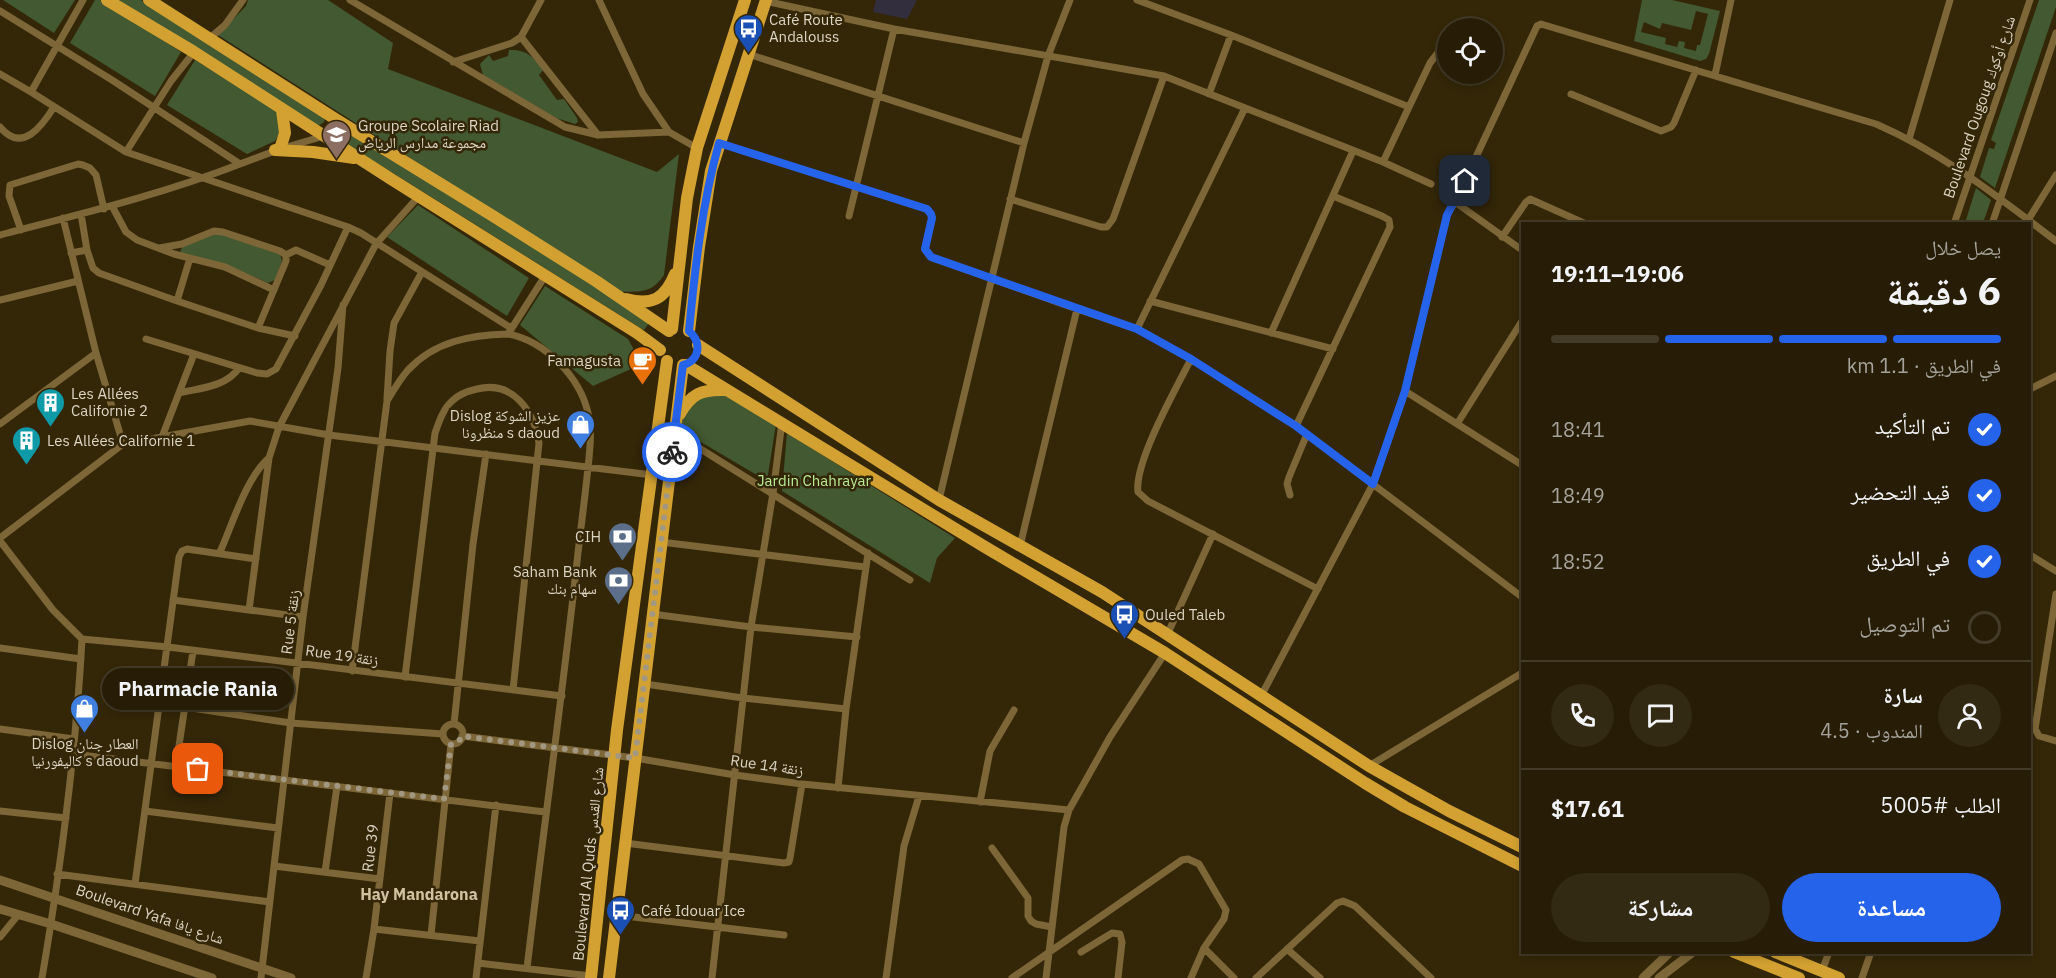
<!DOCTYPE html>
<html lang="ar">
<head>
<meta charset="utf-8">
<style>
	body { margin:0; font-family:"IBM Plex Sans","Noto Naskh Arabic",sans-serif; background:#332a14; color:#f1f3f6; direction:rtl; height:100vh; display:flex; flex-direction:column; font-size:22px; white-space:nowrap }
	* { box-sizing:border-box; margin:0 }
	p { font-size:20px; color:#a4a29b }
	.icon { flex:none; width:33px; height:33px; fill:none; stroke:currentColor; stroke-width:2; stroke-linecap:round; stroke-linejoin:round }
	.map { position:relative; flex:1; overflow:hidden; direction:ltr }
	.panel { position:absolute; left:1521px; top:222px; width:510px; height:732px; display:flex; flex-direction:column; background:#271d06; border-radius:0px; box-shadow:0 3px 9px #0003,0 0 0 2px #433b28; direction:rtl }
	.panel>* { flex:none }
	.buttons { position:absolute; left:1437px; top:18px; display:grid; gap:12px }
	.buttons a { display:grid; place-items:center; width:66px; height:66px; border-radius:50%; background:#271d06; box-shadow:0 3px 9px #0003,0 0 0 2px #433b28; font-size:30px }
	.pin { position:absolute; display:grid; place-items:center; width:51px; height:51px; color:#fff; margin:-26px; border-radius:12px; box-shadow:0 3px 9px #0006 }
	.courier { position:absolute; display:grid; place-items:center; width:60px; height:60px; margin:-30px; border:4px solid #2563eb; border-radius:50%; background:#fff; color:#222; box-shadow:0 2px 8px #0007 }
	.bubble { position:absolute; height:42px; border-radius:21px; background:#271d06; box-shadow:0 3px 9px #0003,0 0 0 2px #433b28; font-size:20px; font-weight:700; line-height:42px; text-align:center; direction:rtl }
	.head em { font-style:normal; font-weight:700 }
	.head div { display:flex; flex-direction:column-reverse }
	.head { display:flex; align-items:center; justify-content:space-between; height:102px; padding:0 30px }
	h1 { font-size:39px; font-weight:700; line-height:45px }
	.bar { display:grid; grid-template-columns:repeat(4,1fr); gap:9px 6px; align-content:center; height:72px; padding:0 30px }
	.bar i { height:8px; border-radius:4px; background:#433b28 }
	.bar .current { background:#2563eb }
	.bar p { grid-column:span 4 }
	.line { display:flex; align-items:center; gap:15px; padding:0 30px; border-top:2px solid #433b28 }
	.line div { flex:1 }
	.round { display:grid; place-items:center; flex:none; width:63px; height:63px; border-radius:32px; background:#332a14 }
	ol { padding:0 30px; list-style:none }
	li { display:flex; align-items:center; gap:18px; height:66px }
	li p { margin-inline-start:auto }
	li .icon { padding:6px; border-radius:50%; background:#2563eb; color:#fff; stroke-width:4 }
	li:last-child { color:#a4a29b }
	li i { width:33px; height:33px; border:3px solid #433b28; border-radius:50% }
	.action { display:flex; gap:12px; margin-top:auto; padding:12px 30px }
	.action a { flex:1; height:69px; border-radius:36px; background:#2563eb; color:#fff; font-size:24px; font-weight:700; line-height:69px; text-align:center }
	.action a+a { background:#332a14; color:#f1f3f6 }
	.map>svg:first-child { display:block }
	.education { fill:#322e3e }
	.green { fill:#425931; fill-rule:evenodd }
	.lines { fill:none; stroke-linecap:round; stroke-linejoin:round }
	.minor { stroke:#7d6637; stroke-width:7 }
	.tertiary { stroke:#7d6637; stroke-width:9 }
	.primary { stroke:#d2a131; stroke-width:12 }
	.done { stroke:#a29882; stroke-width:6; stroke-dasharray:0 10.8 }
	.route { stroke:#2563eb; stroke-width:8 }
	.labels { text-anchor:middle; dominant-baseline:central; stroke-width:5; stroke-linejoin:round; paint-order:stroke }
	.poi-label { font-size:15px; fill:#ddd5c4; stroke:#342708; text-anchor:start }
	.street-label { font-size:15px; fill:#ddd5c4; stroke:#342708 }
	.park-label { font-size:15px; fill:#b8ec91; stroke:#342708 }
	.neighbourhood-label { font-size:16px; font-weight:bold; fill:#d1c19f; stroke:#342708 }
</style>
</head>
<body>
<div class="map">
<svg width="2056" height="978" viewBox="0 0 2056 978">
	<rect width="100%" height="100%" fill="#342708"/>
	<!-- education -->
	<path class="education" d="M876,0H917L907,19L873,12Z"/>
	<!-- green -->
	<path class="green" d="M3,0H75L54,33Z
		M95,0H101L181,52L155,96L70,43Z
		M116,0H141L325,118L324,122L318,126Z
		M248,0H328L393,43L388,69L657,172L679,154L664,275C651,294 641,291 620,292L218,35L246,6Z
		M1642,0H1672L1720,11L1709,54L1706,59L1700,61L1634,41ZM1696,11L1708,14L1700,45H1697L1696,51L1684,48L1685,42L1679,41L1677,47L1665,44L1666,38L1641,32L1644,22L1660,29L1662,23L1691,30Z
		M2039,0H2056V7L1995,188L1980,177L1989,148L1994,149L1996,143L1991,140Z
		M509,50C526,49 534,57 543,70L539,75L557,100L564,99L577,118L578,122L575,124L556,118L483,75L480,64L489,55L493,61L508,56Z
		M195,60L279,111L281,131L275,141L247,154L167,105Z
		M350,133L648,319L649,323L644,330L642,329L345,143V137Z
		M1976,188L1991,200L1983,223H1965Z
		M418,205L529,278L507,316L387,237Z
		M215,234H222L280,254L282,261L275,280L268,283L225,264L180,253L182,247Z
		M545,286L628,339L642,364L593,386L520,325Z
		M705,393L724,394L776,424L767,481L682,431C680,411 692,405 705,393Z
		M787,433L955,538L937,558L930,583L782,491Z"/>
	<g class="lines">
		<!-- minor -->
		<path class="minor" d="M350,0L565,127L598,135L669,132L697,148
			M599,0L643,94L669,132
			M1137,0L1231,35L1409,107L1430,63L1440,50
			M765,1L894,29L1164,76L1383,162L1431,184
			M0,11L112,80L240,164C163,194 81,214 0,235
			M521,37L598,135
			M210,38L225,25L243,0
			M748,54L1024,143
			M453,62L512,43L521,37L541,0
			M0,74L31,92L83,0
			M1715,75L1731,0
			M31,92L126,152L171,81L194,52
			M1209,94L1231,35
			M1571,94L1661,131L1671,127L1674,123L1696,70
			M0,127C22,154 42,126 54,107
			M1909,139L1950,0
			M719,143L927,209L931,214L932,218L925,249L931,257L1077,309
			M126,152L348,227L361,233L511,328
			M1383,162L1409,107
			M240,164L280,149L324,136L337,120
			M1010,199L1101,227H1107L1113,219L1164,76
			M1455,202L1522,250
			M112,206L126,232L137,240L174,254L225,267L274,290
			M81,214L87,250
			M849,216L894,29
			M63,218L96,353L123,444
			M2028,220L2056,175
			M1954,224L2030,0
			M1992,224L2056,33
			M21,230L9,196L10,185L78,164L83,165L90,168L96,175L104,209
			M1502,237L1526,202L1530,199L1586,224
			M159,248L182,244L214,231L223,232L280,251L286,255V261L258,328
			M71,253L87,250L93,268L99,273L177,301
			M286,255L296,250L330,265
			M190,258L177,301L258,328L295,336
			M0,300L78,281
			M1150,301L1333,349
			M1137,329L1245,108
			M1271,333L1353,151
			M508,334C545,341 580,377 588,413C593,433 589,456 587,477C584,505 580,534 577,562C562,698 543,833 527,968
			M146,339L257,373L267,374L276,369L321,285L348,227
			M1191,359C1176,388 1134,463 1138,492L1148,501L1318,589
			M2030,389L2056,376
			M1405,391L1447,215L1455,202L1537,26L1541,24L1876,124C1943,153 1998,197 2056,241
			M179,393C200,388 226,387 239,368
			M387,399L390,351L394,323L422,272
			M0,424L96,353
			M1457,424L1522,321
			M1296,426L1390,227L1389,220L1382,216L1333,196
			M675,433L910,580
			M162,437L194,354
			M1290,495L1287,484L1289,477L1307,434
			M939,500L1024,143L1048,56L1070,0
			M0,538L123,444L250,421L329,435L652,475
			M0,541L53,610L82,639
			M661,542L865,567
			M1020,546L1077,309L1137,329L1191,359L1296,426L1522,597
			M220,552C232,525 247,476 269,458
			M2030,555L2056,571
			M2056,594L2035,729L2039,736L2056,741
			M173,600L303,617
			M249,610L269,458L279,427L376,244L419,196
			M652,614L751,627L857,637
			M1168,633L1213,534
			M82,639L168,647L562,696
			M0,648L81,659
			M352,671L387,401C393,391 400,379 408,370C435,341 471,335 508,334L545,276
			M405,677L435,433C439,422 443,409 452,401C459,394 468,391 477,389C513,380 534,411 539,443L513,690
			M645,684L743,698L846,709
			M1261,696L1373,484L1405,391L1522,465
			M185,707L291,723L443,734
			M443 734a10 10 0 1 1 20 0a10 10 0 1 1-20 0Z
			M454,724L473,544L486,454
			M0,729L74,739
			M462,736L635,758L735,775L802,784L1069,810
			M73,754L545,812
			M176,766L193,651
			M1369,766L1522,673
			M838,788L846,709L868,553
			M980,802L990,751L1014,710
			M0,811L66,818
			M145,811L278,828
			M625,843L784,863L789,862L790,858L802,784
			M992,848L1028,898V916L1031,921L1036,924L1052,927
			M274,866L380,879
			M325,872L337,786
			M57,874L270,902
			M135,884L179,557L182,551L187,549L256,559
			M617,915L784,935
			M374,929L480,941
			M431,935L451,744
			M0,937L18,915
			M1287,949L1320,978
			M1081,952L1112,933L1120,934L1122,942L1118,978
			M478,963L591,976
			M1822,971L1829,952
			M42,978C61,866 76,752 82,639
			M261,978L303,617L338,368L343,305
			M366,978L374,929L390,793
			M476,978L496,805
			M712,978L751,627L773,493L782,422
			M886,978L904,846L919,796
			M1012,978L1182,860L1188,859L1199,864L1226,910L1224,919L1204,948
			M1046,978L1064,827L1069,810L1110,737L1165,653
			M1191,978L1204,948L1234,978
			M1256,978L1337,903L1343,901L1355,906L1431,978
			M1862,978L1871,952"/>
		<!-- tertiary -->
		<path class="tertiary" d="M0,880L291,978
			M0,909L51,924L212,978
			M1643,978L1670,952
			M1659,978L1693,952"/>
		<!-- primary -->
		<path class="primary" d="M107,0L194,52L391,179L637,333L660,350
			M149,0L337,120L493,216L596,281L669,331
			M280,149L285,133L282,110
			M275,150L313,152L354,158
			M626,299C652,306 665,299 675,274
			M672,329L687,198L697,148L745,0
			M689,331L699,247L711,171L766,0
			M698,345L939,500L1102,592L1369,766L1449,811L1522,847
			M686,365L985,547L1165,653L1365,783L1405,807L1522,866
			M679,415C691,394 701,389 725,390
			M1734,952L1799,978
			M1775,952L1839,978
			M591,978L617,730L667,361
			M609,978L683,365"/>
	</g>
	<g class="lines">
		<!-- done -->
		<path class="done" d="M198,769L444,799L451,744L459,741L462,736L635,758L672,452"/>
		<!-- route -->
		<path class="route" d="M672,452L683,365C700,361 702,342 689,331C695,268 702,204 719,143L927,209L931,214L932,218L925,249L931,257L1137,329L1191,359L1296,426L1373,484L1405,391L1447,215L1465,181"/>
	</g>
	<!-- icons -->
	<defs>
		<symbol id="bus-pin" viewBox="-11 -11 22 30"><path d="M0 17L-7.5 6A9.5 9.5 0 1 1 7.5 6Z" fill="#1a4fb4" stroke="#342708"/><path d="M-5-6H5V4H4V6H2V4H-2V6H-4V4H-5ZM-3.5-4V0h7V-4ZM-3.5 1.2v1.5H-2V1.2ZM2 1.2v1.5H3.5V1.2Z" fill="#fff"/></symbol>
		<symbol id="school-pin" viewBox="-11 -11 22 30"><path d="M0 17L-7.5 6A9.5 9.5 0 1 1 7.5 6Z" fill="#8d6e63" stroke="#342708"/><path d="M0-5L7-2L0 1L-7-2ZM-4 1L0 2.5L4 1V4Q0 6-4 4Z" fill="#fff"/></symbol>
		<symbol id="cafe-pin" viewBox="-11 -11 22 30"><path d="M0 17L-7.5 6A9.5 9.5 0 1 1 7.5 6Z" fill="#e8710a" stroke="#342708"/><path d="M-5.5-4.5H6V0H3Q3 3.5 0 3.5H-2.5Q-5.5 3.5-5.5 0ZM3-3.2v2h1.7v-2ZM-6 4.5H4V6H-6Z" fill="#fff"/></symbol>
		<symbol id="building-pin" viewBox="-11 -11 22 30"><path d="M0 17L-7.5 6A9.5 9.5 0 1 1 7.5 6Z" fill="#0f9aa8" stroke="#342708"/><path d="M-4-6H4V6H1V3H-1V6H-4ZM-2.5-4.3h1.7v1.8h-1.7ZM.8-4.3h1.7v1.8H.8ZM-2.5-1h1.7V.8h-1.7ZM.8-1h1.7V.8H.8Z" fill="#fff"/></symbol>
		<symbol id="shop-pin" viewBox="-11 -11 22 30"><path d="M0 17L-7.5 6A9.5 9.5 0 1 1 7.5 6Z" fill="#3f7fe0" stroke="#342708"/><path d="M-5-2.5h2.3a2.7 3.5 0 0 1 5.4 0H5L5.5 6h-11ZM-1.5-2.5h3a1.5 2.3 0 0 0-3 0Z" fill="#fff"/></symbol>
		<symbol id="bank-pin" viewBox="-11 -11 22 30"><path d="M0 17L-7.5 6A9.5 9.5 0 1 1 7.5 6Z" fill="#5c6f8a" stroke="#342708"/><path d="M-6-4H6V4H-6ZM0-2.3a2.3 2.3 0 1 0 0 4.6a2.3 2.3 0 1 0 0-4.6Z" fill="#fff"/></symbol>
	</defs>
	<g fill-rule="evenodd">
		<use href="#bus-pin" x="732" y="12" width="33" height="45"/>
		<use href="#school-pin" x="320" y="118" width="33" height="45"/>
		<use href="#cafe-pin" x="626" y="344" width="33" height="45"/>
		<use href="#building-pin" x="34" y="386" width="33" height="45"/>
		<use href="#shop-pin" x="564" y="408" width="33" height="45"/>
		<use href="#building-pin" x="10" y="424" width="33" height="45"/>
		<use href="#bank-pin" x="606" y="520" width="33" height="45"/>
		<use href="#bank-pin" x="602" y="564" width="33" height="45"/>
		<use href="#bus-pin" x="1108" y="598" width="33" height="45"/>
		<use href="#shop-pin" x="68" y="692" width="33" height="45"/>
		<use href="#bus-pin" x="604" y="894" width="33" height="45"/>
	</g>
	<g class="labels">
		<!-- poi labels -->
		<g class="poi-label">
			<text x="769" y="19">Café Route<tspan x="769" dy="17">Andalouss</tspan></text>
			<text x="358" y="125">Groupe Scolaire Riad<tspan x="358" dy="17">مجموعة مدارس الرياض</tspan></text>
			<text x="621" y="360" text-anchor="end">Famagusta</text>
			<text x="71" y="393">Les Allées<tspan x="71" dy="17">Californie 2</tspan></text>
			<text x="560" y="415" text-anchor="end">Dislog عزيز الشوكة<tspan x="560" dy="17">منظرونا s daoud</tspan></text>
			<text x="47" y="440">Les Allées Californie 1</text>
			<text x="601" y="536" text-anchor="end">CIH</text>
			<text x="597" y="571" text-anchor="end">Saham Bank<tspan x="597" dy="17">سهام بنك</tspan></text>
			<text x="1145" y="614">Ouled Taleb</text>
			<text x="85" y="743" text-anchor="middle">Dislog العطار جنان<tspan x="85" dy="17">كاليفورنيا s daoud</tspan></text>
			<text x="641" y="910">Café Idouar Ice</text>
		</g>
		<!-- street labels -->
		<g class="street-label">
			<text transform="translate(1979 107) rotate(-71)">Boulevard Ougoug شارع أوكوك</text>
			<text transform="translate(290 622) rotate(-83)">Rue 5 زنقة</text>
			<text transform="translate(342 655) rotate(8)">Rue 19 زنقة</text>
			<text transform="translate(767 765) rotate(8)">Rue 14 زنقة</text>
			<text transform="translate(370 848) rotate(-83)">Rue 39</text>
			<text transform="translate(588 864) rotate(-84)">Boulevard Al Quds شارع القدس</text>
			<text transform="translate(150 914) rotate(19)">Boulevard Yafa شارع يافا</text>
		</g>
		<!-- park labels -->
		<g class="park-label">
			<text x="814" y="480">Jardin Chahrayar</text>
		</g>
		<!-- neighbourhood labels -->
		<g class="neighbourhood-label">
			<text x="419" y="894">Hay Mandarona</text>
		</g>
	</g>
</svg>
<div class="buttons">
<a><svg class="icon" aria-label="locate" viewBox="0 0 24 24"><circle cx="12" cy="12" r="6"/><path d="M12 2v4M12 18v4M2 12h4M18 12h4"/></svg></a>
</div>
<div class="pin" style="left:198px;top:769px;background:#ea580c"><svg class="icon" aria-label="bag" viewBox="0 0 24 24"><path d="M5 8h14l-1 12H6zM9 8a3 3 0 0 1 6 0"/></svg></div>
<div class="pin" style="left:1465px;top:181px;background:#1f2937"><svg class="icon" aria-label="home" viewBox="0 0 24 24"><path d="M3 11l9-7 9 7M6 9v11h12V9"/></svg></div>
<div class="courier" style="left:672px;top:452px"><svg class="icon" aria-label="bike" viewBox="0 0 24 24"><circle cx="6" cy="16" r="4"/><circle cx="18" cy="16" r="4"/><path d="M6 16l4-8h5l3 8M10 8l3 8H6M13 5h3"/></svg></div>
<div class="bubble" style="left:102px;top:668px;width:192px">Pharmacie Rania</div>
<section class="panel">
<div class="head"><div><h1>6 دقيقة</h1><p>يصل خلال</p></div><em>19:06–19:11</em></div>
<div class="bar"><i class="current"></i><i class="current"></i><i class="current"></i><i></i><p>في الطريق · 1.1 km</p></div>
<ol>
<li><svg class="icon" aria-label="check" viewBox="0 0 24 24"><path d="M5 12l5 5 9-10"/></svg>تم التأكيد<p>18:41</p></li>
<li><svg class="icon" aria-label="check" viewBox="0 0 24 24"><path d="M5 12l5 5 9-10"/></svg>قيد التحضير<p>18:49</p></li>
<li><svg class="icon" aria-label="check" viewBox="0 0 24 24"><path d="M5 12l5 5 9-10"/></svg>في الطريق<p>18:52</p></li>
<li><i></i>تم التوصيل</li>
</ol>
<div class="line" style="height:108px"><a class="round"><svg class="icon" aria-label="person" viewBox="0 0 24 24"><circle cx="12" cy="8" r="4"/><path d="M4 21q1-7 8-7t8 7"/></svg></a><div><b>سارة</b><p>المندوب · 4.5</p></div><a class="round"><svg class="icon" aria-label="chat" viewBox="0 0 24 24"><path d="M4 5h16v11H9l-5 4z"/></svg></a><a class="round"><svg class="icon" aria-label="phone" viewBox="0 0 24 24"><path d="M5 4h4l2 5-3 2q2 4 5 5l2-3 5 2v4C11 20 4 13 5 4z"/></svg></a></div>
<div class="line" style="height:78px"><div>الطلب #5005</div><b>$17.61</b></div>
<div class="action"><a>مساعدة</a><a>مشاركة</a></div>
</section>
</div>
</body>
</html>
